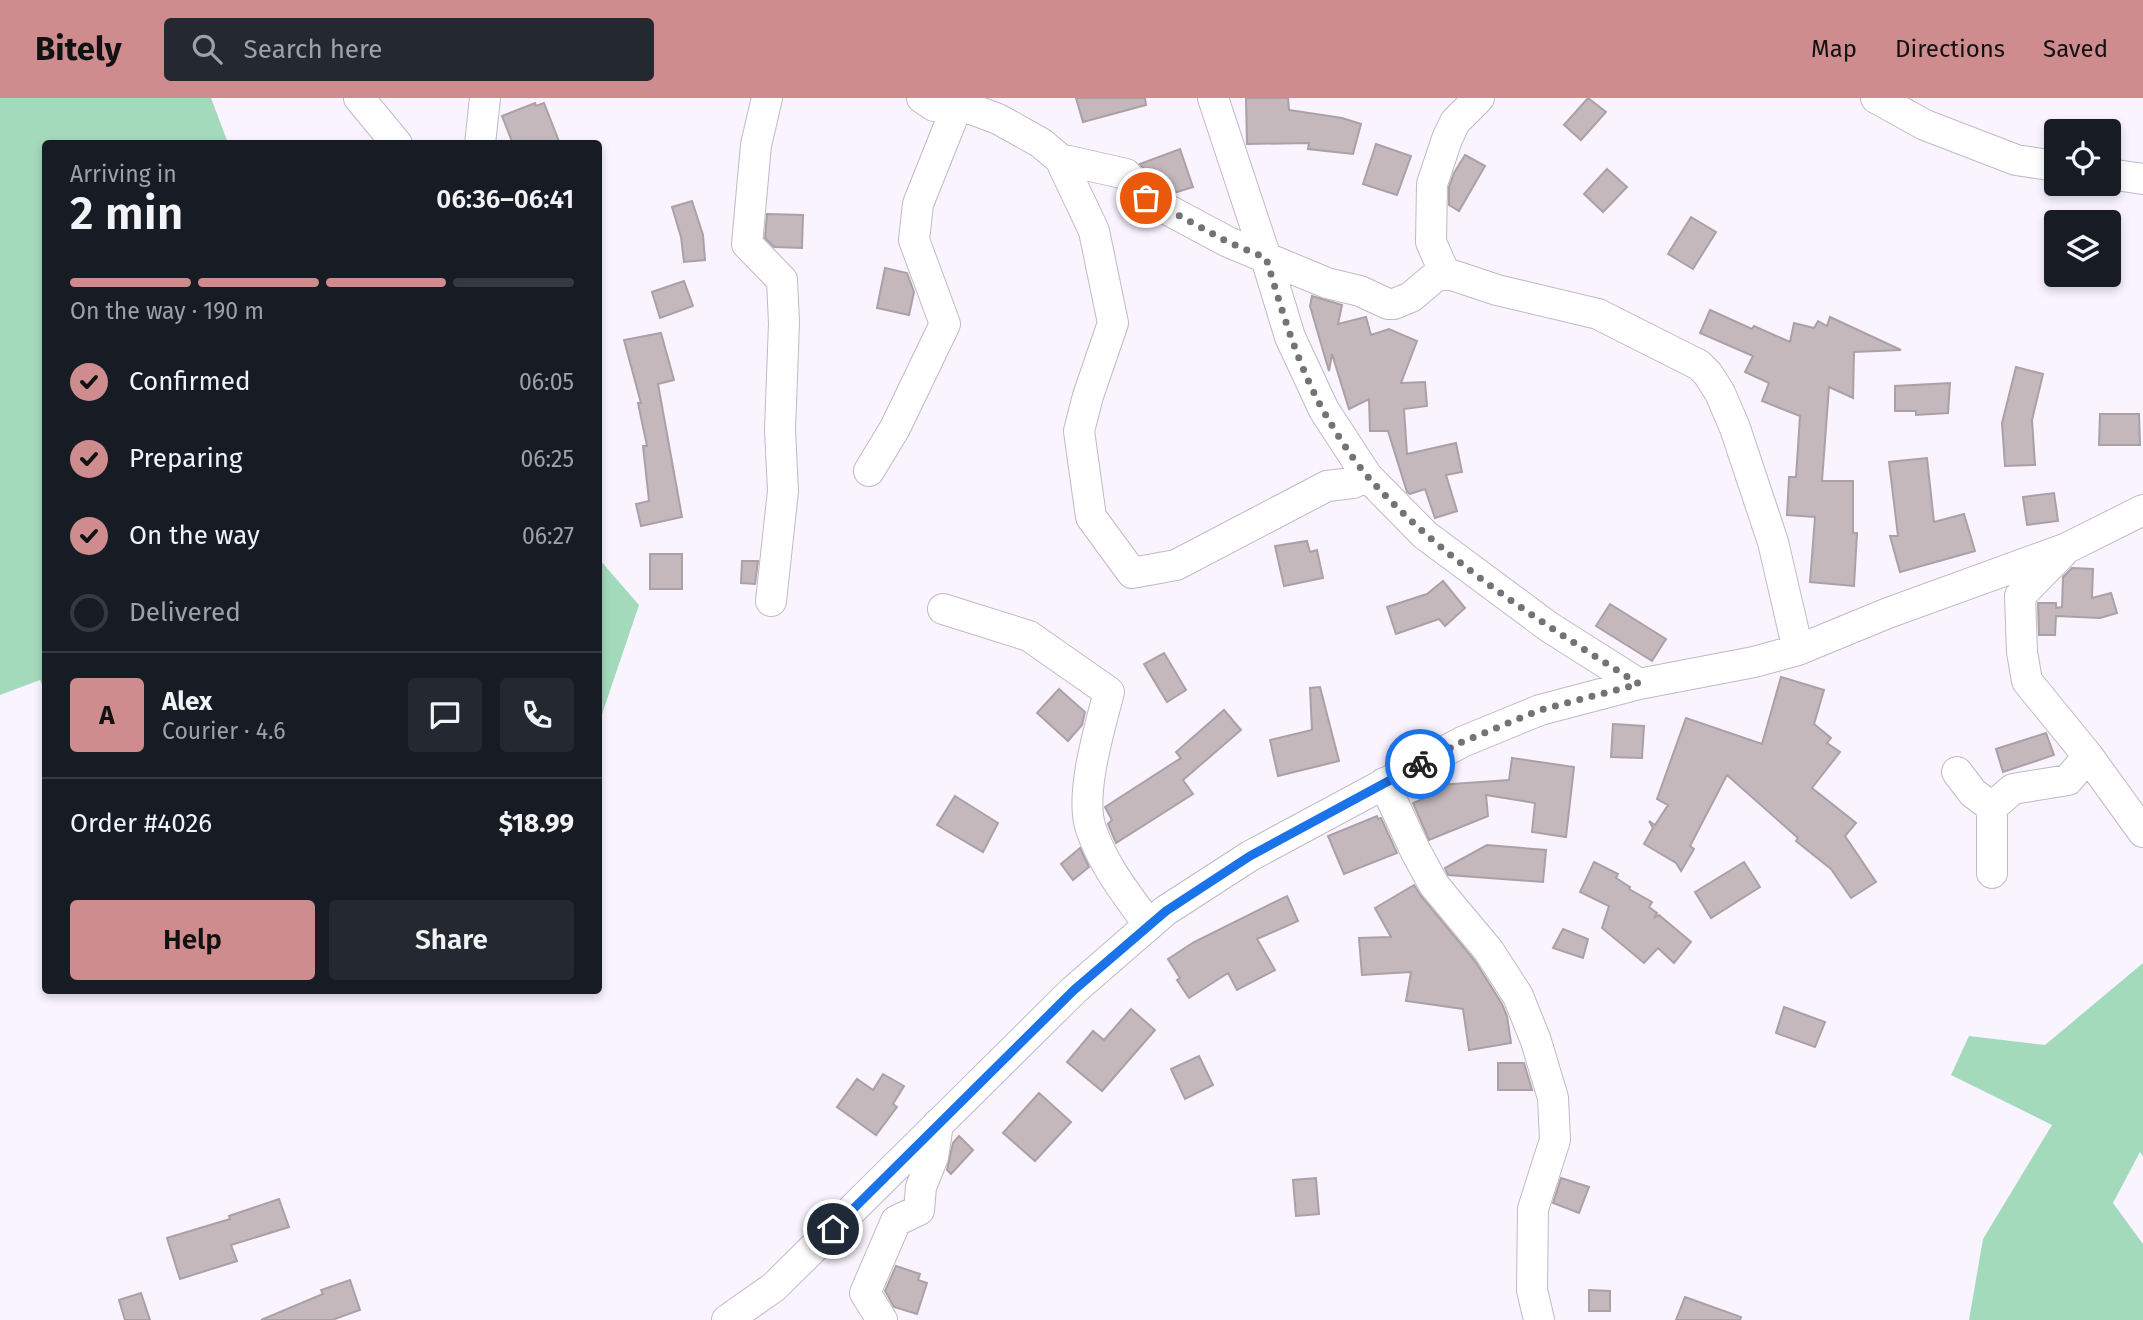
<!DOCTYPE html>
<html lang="en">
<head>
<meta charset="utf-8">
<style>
	body { margin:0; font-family:"Fira Sans",sans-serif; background:#242831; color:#f1f3f6; height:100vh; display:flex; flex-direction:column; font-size:26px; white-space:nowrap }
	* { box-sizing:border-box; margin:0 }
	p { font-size:23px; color:#9ea1a6 }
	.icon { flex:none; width:38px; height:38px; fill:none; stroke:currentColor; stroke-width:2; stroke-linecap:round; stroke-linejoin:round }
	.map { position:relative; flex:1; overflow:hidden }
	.sheet { position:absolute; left:42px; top:42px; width:560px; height:854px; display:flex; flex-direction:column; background:#171b24; border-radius:7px; box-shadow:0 4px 10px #0003 }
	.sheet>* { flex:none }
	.controls { position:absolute; left:2044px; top:21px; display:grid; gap:14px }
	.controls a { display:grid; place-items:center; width:77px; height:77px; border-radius:7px; background:#171b24; box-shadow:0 4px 10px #0003; font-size:35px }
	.pin { position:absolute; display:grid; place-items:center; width:60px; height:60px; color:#fff; margin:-30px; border:4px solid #fff; border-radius:50%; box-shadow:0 2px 7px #0007 }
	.courier { position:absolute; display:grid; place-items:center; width:70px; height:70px; margin:-35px; border:5px solid #1a73e8; border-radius:50%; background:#fff; color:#222; box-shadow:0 2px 9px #0007 }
	.head em { font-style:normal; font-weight:600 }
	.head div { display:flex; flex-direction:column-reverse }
	.head { display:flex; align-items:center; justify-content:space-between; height:119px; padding:0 28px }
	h1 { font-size:46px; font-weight:600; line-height:52px }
	.bar { display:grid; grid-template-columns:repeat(4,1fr); gap:10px 7px; align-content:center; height:84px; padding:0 28px }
	.bar i { height:9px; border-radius:5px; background:#363941 }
	.bar .selected { background:#ce8c8e }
	.bar p { grid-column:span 4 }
	.line { display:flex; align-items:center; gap:18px; padding:0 28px; border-top:2px solid #363941 }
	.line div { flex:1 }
	.round { display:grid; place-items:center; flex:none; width:74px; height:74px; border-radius:7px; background:#242831 }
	ol { padding:0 28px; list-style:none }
	li { display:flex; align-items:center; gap:21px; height:77px }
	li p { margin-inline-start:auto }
	li .icon { padding:7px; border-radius:50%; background:#ce8c8e; color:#111; stroke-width:4 }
	li:last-child { color:#9ea1a6 }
	li i { width:38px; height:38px; border:4px solid #363941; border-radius:50% }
	.button { display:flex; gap:14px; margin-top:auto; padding:14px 28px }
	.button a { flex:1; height:80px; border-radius:7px; background:#ce8c8e; color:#111; font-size:28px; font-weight:600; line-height:80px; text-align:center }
	.button a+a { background:#242831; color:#f1f3f6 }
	header { display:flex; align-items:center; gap:42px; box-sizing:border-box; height:98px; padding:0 35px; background:#ce8c8e; color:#111 }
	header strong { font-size:33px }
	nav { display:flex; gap:38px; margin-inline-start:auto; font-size:24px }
	.search { width:490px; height:63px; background:#242831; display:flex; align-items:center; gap:18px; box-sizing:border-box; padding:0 24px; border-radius:7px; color:#9ea1a6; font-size:26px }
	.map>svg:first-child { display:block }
	.green { fill:#a3dabc }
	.building { fill:#c4b8bc; stroke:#aba0a5; stroke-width:2 }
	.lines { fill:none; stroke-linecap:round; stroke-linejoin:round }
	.street-casing { stroke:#bfbac4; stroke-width:32 }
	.street { stroke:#fff; stroke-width:30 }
	.done { stroke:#747177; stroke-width:7; stroke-dasharray:0 12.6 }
	.route { stroke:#1a73e8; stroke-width:9 }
</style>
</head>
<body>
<header>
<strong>Bitely</strong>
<div class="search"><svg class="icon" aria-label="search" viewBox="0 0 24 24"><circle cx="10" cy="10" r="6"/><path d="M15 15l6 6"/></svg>Search here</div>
<nav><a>Map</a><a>Directions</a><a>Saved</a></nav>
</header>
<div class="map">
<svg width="2143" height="1222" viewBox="0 0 2143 1222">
	<rect width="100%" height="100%" fill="#f9f4ff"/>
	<!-- green -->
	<path class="green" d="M0,0H211L228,45L46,46L45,593L40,582L0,597Z
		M599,461L639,507L599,625H598Z
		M2143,865V1058L2140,1054L2113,1105L2143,1146V1222H1969L1983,1141L2052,1027L1951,977L1969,938L2045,947Z"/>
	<!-- building -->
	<path class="building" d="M1076,0H1145L1146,7L1083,24Z
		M1246,0H1288L1289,12L1342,20L1361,26L1353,56L1308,51L1309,45L1247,46Z
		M1588,0L1606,14L1581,42L1564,27Z
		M535,5L536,8L544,5L560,46H513L502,18Z
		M1376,46L1411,58L1397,97L1363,86Z
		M1180,51L1193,89L1174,95L1165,91L1163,84L1157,86L1140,66Z
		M1465,57L1485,68L1459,113L1449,107V89L1454,75Z
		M1607,71L1627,89L1603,114L1584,96Z
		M692,103L703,137L705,162L684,164L681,139L672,109Z
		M767,116L803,117L802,150L774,149L765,140Z
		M1691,119L1716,134L1693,171L1668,156Z
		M885,170L907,175L914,194L909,217L877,210Z
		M684,183L693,208L660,220L652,194Z
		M1312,198L1342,207L1338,226L1366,219L1371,237L1389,231L1417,243L1401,285L1425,284L1427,308L1404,311L1407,356L1456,345L1462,374L1446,377L1457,413L1435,420L1425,391L1410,396L1407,394L1388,333H1370L1369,301L1349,311L1332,256L1329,273L1310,208Z
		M1710,212L1752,231L1754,228L1790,244L1794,225L1814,230L1818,223L1827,228L1830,219L1901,252L1854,254L1853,300L1829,289L1822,383H1853V435H1857L1854,488L1810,484L1815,419L1787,417L1789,379H1796L1800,318L1762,303L1769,285L1745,274L1753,258L1700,235Z
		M661,235L674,282L658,286L682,419L641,428L636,406L649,403L643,348H647L638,305H641L624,242Z
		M2016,269L2043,276L2032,322L2035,367L2005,368L2002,325Z
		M1950,285L1948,315L1916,317V313H1895V288Z
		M2100,316H2139L2140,347H2099Z
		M1927,360L1934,424L1964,416L1975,453L1900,474L1890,438H1898L1889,364Z
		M2054,395L2058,423L2027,427L2023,399Z
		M1307,443L1310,454L1317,452L1323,480L1284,488L1275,448Z
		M650,456H682V491H650Z
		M742,463H758L755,486L741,485Z
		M2072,470L2093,471L2092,500L2111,495L2117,515L2100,520L2056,518L2055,537H2039L2038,505H2056V510L2062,509L2063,479Z
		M1443,483L1465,510L1445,528L1439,521L1396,536L1387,509L1427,496Z
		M1610,506L1666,541L1652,563L1596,528Z
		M1164,555L1186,592L1167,604L1144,566Z
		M1781,579L1824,592L1814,626L1831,640L1827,645L1840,654L1812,690L1856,725L1845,738L1876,784L1851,800L1831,771L1796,743L1798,740L1727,677L1690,748L1694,751L1681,773L1676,765L1644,746L1653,730L1649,723L1655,727L1668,707L1657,701L1686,620L1762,646Z
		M1320,589L1339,663L1278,678L1270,642L1312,632L1310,590Z
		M1059,591L1085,614L1082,627L1068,643L1037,615Z
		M1224,612L1241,632L1183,682L1193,696L1116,745L1108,726L1112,722L1105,709L1181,660L1176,654Z
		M1613,626L1644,628L1642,660L1611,659Z
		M2046,635L2054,657L2003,674L1996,651Z
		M1512,660L1574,669L1566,739L1532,734L1535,705L1486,697L1488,718L1429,742L1413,705L1423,701L1417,688L1434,679L1438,687L1509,682Z
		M955,698L998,725L983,754L937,727Z
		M1377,718L1378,721L1381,720L1397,755L1344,776L1328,738Z
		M1487,747L1546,752L1543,784L1448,777L1445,770Z
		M1080,750L1089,769L1073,782L1061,766Z
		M1594,764L1618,776L1616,780L1630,789L1629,791L1652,804L1649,809L1657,815L1654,820L1659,817L1691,844L1674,865L1658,850L1644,865L1602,830L1609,808L1580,794Z
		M1744,764L1760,789L1711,820L1695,794Z
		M1414,787L1421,798L1475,863L1502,906L1507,918L1511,945L1469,952L1463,911L1406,903L1411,874L1362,877L1359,840L1391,839L1375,810Z
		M1287,798L1298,823L1257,841L1275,872L1237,892L1228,875L1189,900L1177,882L1180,880L1168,861L1194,844Z
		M1563,831L1588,841L1583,860L1553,850Z
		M1784,909L1825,924L1815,949L1776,935Z
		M1131,911L1155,932L1102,993L1067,964L1093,933L1104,942Z
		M1199,958L1213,987L1185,1001L1171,971Z
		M1498,965H1524L1532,992H1498Z
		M883,976L904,988L893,1006L897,1009L876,1037L837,1009L857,981L873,992Z
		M1039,995L1071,1024L1035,1063L1003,1035Z
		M959,1038L973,1052L951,1076L947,1072L953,1045Z
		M1316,1080L1319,1116L1296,1118L1293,1082Z
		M1561,1080L1589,1089L1579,1115L1553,1105Z
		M279,1101L289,1129L231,1147L237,1163L180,1181L167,1140L230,1121L229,1118Z
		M896,1168L920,1176L918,1182L927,1185L917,1216L894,1209L885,1193Z
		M350,1182L360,1212L332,1222H261L323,1196L321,1192Z
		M1589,1192L1610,1193V1213H1589Z
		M141,1195L150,1222H125L119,1202Z
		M1685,1199L1741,1219L1740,1222H1676Z"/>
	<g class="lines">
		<defs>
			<path id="street" d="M359,0L397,46
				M767,0L756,47L747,146L782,182L784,225L780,332L783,393L771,503
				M922,0L934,8L958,6
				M1213,0L1266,160L1290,239L1324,312L1367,378L1425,437L1549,529L1639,586
				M1876,0L1925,27L2016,62L2056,68
				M480,46L485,0
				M1060,61L1126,76L1146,100L1228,144L1327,185L1360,193L1388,206H1394L1411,199L1437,177H1452L1497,192L1598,216L1699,267L1708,276L1720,295L1735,330L1773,444L1798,552
				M2109,76L2143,81
				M1445,176L1431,144L1432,86L1447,41L1455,24L1479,0
				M869,373L895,330L945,226L914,142L918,106L958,6L998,21L1041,45L1060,61L1094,133L1113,225L1088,298L1079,333L1091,419L1132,475L1176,467L1327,388L1353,385L1367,378
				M2062,455L2020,498L2022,554L2027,583L2088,658L2143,734
				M943,511L1029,538L1109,594C1100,629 1079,697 1091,731C1103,767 1127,797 1149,827
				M1957,674L1973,695L1992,709L2013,691L2068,682L2088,658
				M1384,685L1415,752L1434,787L1489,853L1518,898L1536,943L1553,1000L1555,1042L1533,1111L1532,1192L1539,1222
				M1992,709V775
				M727,1222L774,1189L1074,892L1165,813L1250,758L1462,644L1540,612L1639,586L1754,564L1798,552L1888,515L2067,450L2143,412
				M882,1222L865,1195L896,1123L919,1112L921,1089L933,1059L938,1026"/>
		</defs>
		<!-- street casing -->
		<use href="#street" class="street-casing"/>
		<!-- street -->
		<use href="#street" class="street"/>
	</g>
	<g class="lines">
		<!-- done -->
		<path class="done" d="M1146,100L1228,144L1266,160C1282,212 1297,266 1324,314C1337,336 1352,361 1369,380C1445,465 1544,526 1639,586L1540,612L1462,644L1420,666"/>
		<!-- route -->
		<path class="route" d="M833,1131L1074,892L1166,813L1250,758L1420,666"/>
	</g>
</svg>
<div class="controls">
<a><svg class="icon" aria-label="locate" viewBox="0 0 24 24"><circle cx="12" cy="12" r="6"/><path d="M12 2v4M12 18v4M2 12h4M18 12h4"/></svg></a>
<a><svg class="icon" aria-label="layers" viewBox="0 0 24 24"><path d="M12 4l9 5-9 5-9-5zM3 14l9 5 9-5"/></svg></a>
</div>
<div class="pin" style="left:1146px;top:100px;background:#ea580c"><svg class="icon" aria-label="bag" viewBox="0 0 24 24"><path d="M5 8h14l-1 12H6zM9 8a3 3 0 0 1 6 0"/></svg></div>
<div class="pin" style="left:833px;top:1131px;background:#1f2937"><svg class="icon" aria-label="home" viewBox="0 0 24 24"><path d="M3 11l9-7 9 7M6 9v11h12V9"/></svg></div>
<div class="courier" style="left:1420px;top:666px"><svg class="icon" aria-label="bike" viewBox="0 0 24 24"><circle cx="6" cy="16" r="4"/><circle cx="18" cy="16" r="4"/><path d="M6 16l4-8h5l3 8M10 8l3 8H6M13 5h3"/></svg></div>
<section class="sheet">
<div class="head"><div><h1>2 min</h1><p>Arriving in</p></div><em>06:36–06:41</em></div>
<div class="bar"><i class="selected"></i><i class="selected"></i><i class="selected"></i><i></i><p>On the way · 190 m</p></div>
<ol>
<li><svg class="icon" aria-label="check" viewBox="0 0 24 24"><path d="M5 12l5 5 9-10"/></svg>Confirmed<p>06:05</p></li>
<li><svg class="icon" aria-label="check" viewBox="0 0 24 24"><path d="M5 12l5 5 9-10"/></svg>Preparing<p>06:25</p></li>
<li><svg class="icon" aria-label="check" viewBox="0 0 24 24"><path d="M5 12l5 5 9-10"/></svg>On the way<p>06:27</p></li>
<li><i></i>Delivered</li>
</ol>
<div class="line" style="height:126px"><b class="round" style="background:#ce8c8e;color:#111">A</b><div><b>Alex</b><p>Courier · 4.6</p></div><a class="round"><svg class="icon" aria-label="chat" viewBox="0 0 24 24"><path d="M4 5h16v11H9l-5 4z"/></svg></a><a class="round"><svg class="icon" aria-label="phone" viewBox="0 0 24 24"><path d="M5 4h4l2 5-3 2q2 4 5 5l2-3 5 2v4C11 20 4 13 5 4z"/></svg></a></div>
<div class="line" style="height:91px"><div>Order #4026</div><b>$18.99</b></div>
<div class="button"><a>Help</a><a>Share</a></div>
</section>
</div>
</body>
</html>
